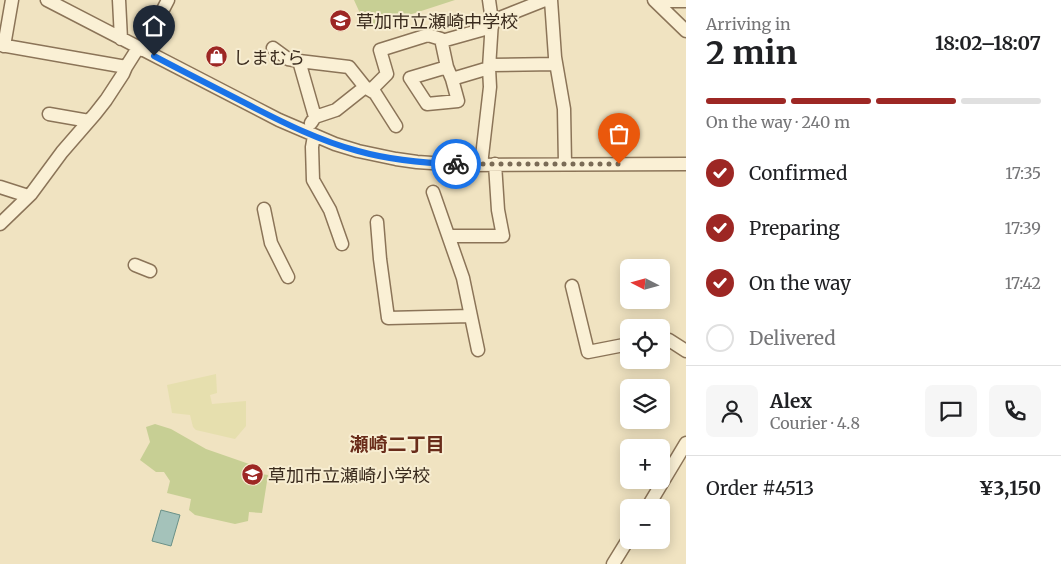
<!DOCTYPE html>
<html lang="en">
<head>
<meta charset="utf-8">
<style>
	body { margin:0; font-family:Merriweather,"Noto Sans JP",serif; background:#f6f6f6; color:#202124; height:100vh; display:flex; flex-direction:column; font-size:19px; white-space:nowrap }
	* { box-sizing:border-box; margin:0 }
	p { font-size:16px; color:#757577 }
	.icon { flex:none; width:28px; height:28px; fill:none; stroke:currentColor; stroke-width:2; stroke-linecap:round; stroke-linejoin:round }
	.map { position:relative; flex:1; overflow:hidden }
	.side { display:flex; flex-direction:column; background:#fff; width:375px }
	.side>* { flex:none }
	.needle { width:32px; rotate:276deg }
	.buttons { position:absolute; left:620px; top:259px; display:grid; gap:10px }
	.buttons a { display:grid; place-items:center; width:50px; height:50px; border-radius:8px; background:#fff; box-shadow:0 2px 12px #0003; font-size:25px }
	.pin { position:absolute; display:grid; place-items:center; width:42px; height:42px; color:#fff; margin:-51px -21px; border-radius:50% 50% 50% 0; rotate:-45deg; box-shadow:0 0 5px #0007 }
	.pin .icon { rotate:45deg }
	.courier { position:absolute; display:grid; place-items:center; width:50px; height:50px; margin:-25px; border:4px solid #1a73e8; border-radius:50%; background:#fff; color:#222; box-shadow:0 1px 6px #0007 }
	.overview em { font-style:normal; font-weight:700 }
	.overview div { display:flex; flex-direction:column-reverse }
	.overview { display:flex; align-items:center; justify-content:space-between; height:85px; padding:0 20px }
	h1 { font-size:32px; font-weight:700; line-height:38px }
	.bar { display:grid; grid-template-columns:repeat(4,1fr); gap:8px 5px; align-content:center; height:60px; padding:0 20px }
	.bar i { height:6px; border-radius:4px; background:#e0e0e0 }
	.bar .on { background:#9d2724 }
	.bar p { grid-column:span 4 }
	.line { display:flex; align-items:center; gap:12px; padding:0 20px; border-top:1px solid #e0e0e0 }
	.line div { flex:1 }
	.round { display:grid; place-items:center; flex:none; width:52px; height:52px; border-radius:8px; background:#f6f6f6 }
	ol { padding:0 20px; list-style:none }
	li { display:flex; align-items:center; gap:15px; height:55px }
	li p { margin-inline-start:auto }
	li .icon { padding:5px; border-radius:50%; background:#9d2724; color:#fff; stroke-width:4 }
	li:last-child { color:#757577 }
	li i { width:28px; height:28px; border:2px solid #e0e0e0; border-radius:50% }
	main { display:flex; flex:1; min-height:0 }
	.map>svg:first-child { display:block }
	.farmland { fill:#e6dfae }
	.green { fill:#c7cf94 }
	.water { fill:#a4c2ba; stroke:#6a9188 }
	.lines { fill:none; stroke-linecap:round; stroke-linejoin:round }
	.minor-casing { stroke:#8b7458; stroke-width:15 }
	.minor { stroke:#faf0d5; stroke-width:12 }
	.done { stroke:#7a6b56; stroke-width:5; stroke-dasharray:0 9 }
	.route { stroke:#1a73e8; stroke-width:6 }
	.labels { text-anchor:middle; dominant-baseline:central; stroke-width:4; stroke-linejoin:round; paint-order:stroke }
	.poi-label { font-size:18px; fill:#3a2b1d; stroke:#f7edd1; text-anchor:start }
	.neighbourhood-label { font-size:19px; font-weight:bold; fill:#692c1a; stroke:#f7edd1 }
</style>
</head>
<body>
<main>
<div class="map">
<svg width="686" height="564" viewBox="0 0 686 564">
	<rect width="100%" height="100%" fill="#f0e3c1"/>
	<!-- farmland -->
	<path class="farmland" d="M216,374L217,393L210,395L212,404L246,401V426L235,439L196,430L193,427L190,415L172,413L167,385Z"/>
	<!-- green -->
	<path class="green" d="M354,0H455L375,26L364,22Z
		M155,424L171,429L206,449L252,465L261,474L268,475L262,513L249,512L248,521L235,524L195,515L189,510L191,499L167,493L170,481L164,472H156L140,460L150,442L146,427Z"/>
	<!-- water -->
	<path class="water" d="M161,510L180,515L171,546L152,541Z"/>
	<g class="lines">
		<defs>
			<path id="minor" d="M47,0L279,120L335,144L358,151L396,159L417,162L461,165L686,164
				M119,0L121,39
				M551,0L555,57L564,109L565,164
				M654,0L686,31
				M656,1H686
				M492,21L545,0
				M442,41L492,27
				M0,45L126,67L138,48
				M4,46L12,0
				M273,48L288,59L299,61L315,117
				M142,50L168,0
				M299,61L349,67L365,87L375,93L396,126
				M490,65L556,64
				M447,67L410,78L427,104L458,101L452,79
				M371,90L387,74L380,50L428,35L441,39L447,67L452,79L489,68
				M49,114L89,121
				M311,123L315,117L336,110L365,87
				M314,136L312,147L313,180L330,210L342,244
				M481,165L490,87L489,68L492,21L489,0
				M0,187L28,196
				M433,192L463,278L478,350
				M264,209L271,243L288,277
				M377,222L380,259L388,318L471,316
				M0,224L31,194L62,152L95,114L106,100L123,74L126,67
				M449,236H503L498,210L495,164
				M135,265L150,271
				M572,286L588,352L629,344
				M661,340H669L686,351
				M647,508L686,443
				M613,564L629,538"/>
		</defs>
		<!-- minor casing -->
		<use href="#minor" class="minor-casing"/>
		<!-- minor -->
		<use href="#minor" class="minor"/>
	</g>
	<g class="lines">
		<!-- done -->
		<path class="done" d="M456,164H619"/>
		<!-- route -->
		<path class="route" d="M154,56C186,73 218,89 249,105C284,123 320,141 358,151C390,160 422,163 456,164"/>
	</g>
	<!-- icons -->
	<defs>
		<symbol id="school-disc" viewBox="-11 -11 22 22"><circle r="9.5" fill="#9d2724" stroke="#f7edd1"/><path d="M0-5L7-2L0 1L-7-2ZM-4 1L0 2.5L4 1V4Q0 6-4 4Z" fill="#fff"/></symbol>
		<symbol id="shop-disc" viewBox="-11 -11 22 22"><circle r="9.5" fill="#9d2724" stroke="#f7edd1"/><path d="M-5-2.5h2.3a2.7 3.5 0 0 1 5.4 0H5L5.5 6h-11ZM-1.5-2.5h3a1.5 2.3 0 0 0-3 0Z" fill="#fff"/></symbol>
	</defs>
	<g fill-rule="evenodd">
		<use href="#school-disc" x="328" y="8" width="25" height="25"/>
		<use href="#shop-disc" x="204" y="44" width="25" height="25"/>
		<use href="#school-disc" x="240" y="462" width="25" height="25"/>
	</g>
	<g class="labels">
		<!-- poi labels -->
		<g class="poi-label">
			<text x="356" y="21">草加市立瀬崎中学校</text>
			<text x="233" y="57">しまむら</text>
			<text x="268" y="475">草加市立瀬崎小学校</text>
		</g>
		<!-- neighbourhood labels -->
		<g class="neighbourhood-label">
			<text x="397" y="444">瀬崎二丁目</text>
		</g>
	</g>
</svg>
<div class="buttons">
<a><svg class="needle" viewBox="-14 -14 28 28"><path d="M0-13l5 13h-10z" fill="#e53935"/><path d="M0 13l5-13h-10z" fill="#757577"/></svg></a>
<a><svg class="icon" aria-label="locate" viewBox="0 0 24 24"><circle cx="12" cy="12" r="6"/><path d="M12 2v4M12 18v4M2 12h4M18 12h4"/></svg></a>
<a><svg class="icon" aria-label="layers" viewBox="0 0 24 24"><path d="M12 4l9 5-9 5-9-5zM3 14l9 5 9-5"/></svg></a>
<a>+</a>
<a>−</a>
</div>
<div class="pin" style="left:619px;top:164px;background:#ea580c"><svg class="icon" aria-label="bag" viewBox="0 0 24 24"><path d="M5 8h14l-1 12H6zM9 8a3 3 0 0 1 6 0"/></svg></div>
<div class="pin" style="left:154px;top:56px;background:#1f2937"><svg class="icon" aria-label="home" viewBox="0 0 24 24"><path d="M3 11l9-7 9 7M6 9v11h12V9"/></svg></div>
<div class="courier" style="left:456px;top:164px"><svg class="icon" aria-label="bike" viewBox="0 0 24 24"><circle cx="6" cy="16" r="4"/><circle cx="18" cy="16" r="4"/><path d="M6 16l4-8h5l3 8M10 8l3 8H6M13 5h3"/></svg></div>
</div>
<section class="side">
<div class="overview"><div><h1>2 min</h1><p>Arriving in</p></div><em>18:02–18:07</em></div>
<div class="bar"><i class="on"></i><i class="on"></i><i class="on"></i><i></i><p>On the way · 240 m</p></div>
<ol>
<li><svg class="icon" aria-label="check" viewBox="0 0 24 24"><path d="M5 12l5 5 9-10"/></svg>Confirmed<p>17:35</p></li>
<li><svg class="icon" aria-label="check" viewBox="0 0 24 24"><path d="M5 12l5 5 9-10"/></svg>Preparing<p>17:39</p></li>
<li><svg class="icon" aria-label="check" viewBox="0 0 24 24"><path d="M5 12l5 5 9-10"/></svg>On the way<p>17:42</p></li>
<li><i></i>Delivered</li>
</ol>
<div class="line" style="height:90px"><a class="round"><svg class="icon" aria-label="person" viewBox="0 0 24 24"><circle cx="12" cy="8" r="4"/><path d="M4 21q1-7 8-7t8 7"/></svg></a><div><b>Alex</b><p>Courier · 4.8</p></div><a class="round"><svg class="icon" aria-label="chat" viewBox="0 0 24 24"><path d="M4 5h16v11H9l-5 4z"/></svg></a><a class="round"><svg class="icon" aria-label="phone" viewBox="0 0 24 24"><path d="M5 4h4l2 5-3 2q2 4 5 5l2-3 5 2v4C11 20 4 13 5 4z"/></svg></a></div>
<div class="line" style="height:65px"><div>Order #4513</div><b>¥3,150</b></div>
</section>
</main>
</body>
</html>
